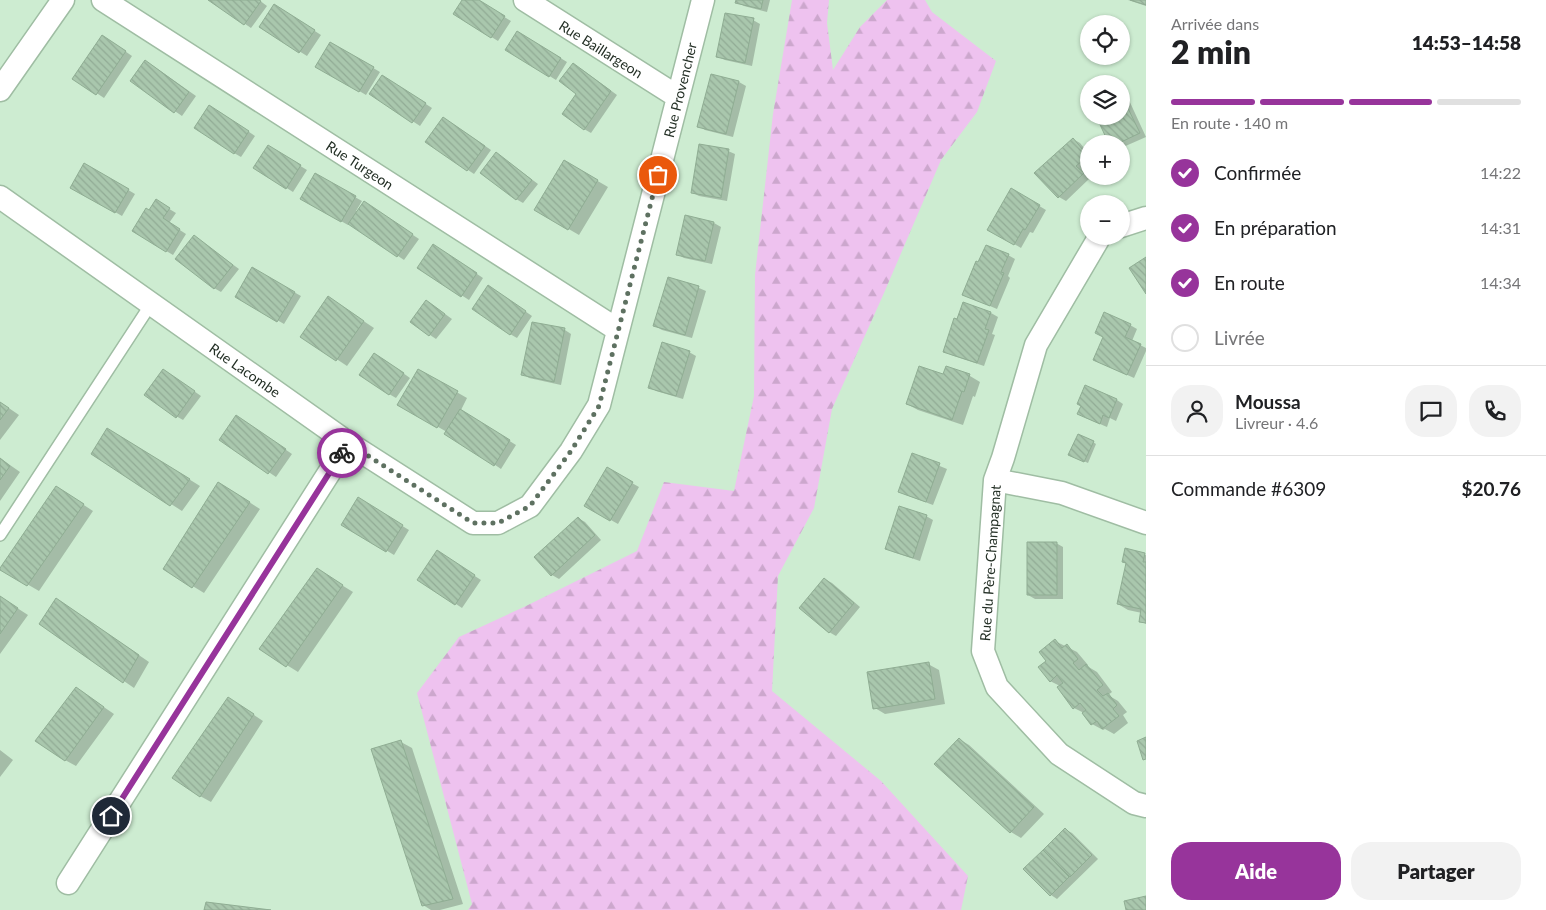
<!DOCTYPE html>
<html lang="fr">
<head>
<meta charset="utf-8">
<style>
	body { margin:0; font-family:Lato,sans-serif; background:#f2f2f2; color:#202124; height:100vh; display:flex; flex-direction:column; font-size:19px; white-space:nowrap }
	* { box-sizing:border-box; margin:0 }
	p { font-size:16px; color:#757577 }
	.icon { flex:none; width:28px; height:28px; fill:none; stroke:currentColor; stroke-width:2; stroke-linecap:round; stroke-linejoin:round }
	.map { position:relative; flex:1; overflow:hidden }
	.details { display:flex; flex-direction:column; background:#fff; width:400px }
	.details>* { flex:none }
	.tools { position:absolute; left:1080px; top:15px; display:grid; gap:10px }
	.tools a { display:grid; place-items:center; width:50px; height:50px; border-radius:50%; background:#fff; box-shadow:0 1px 4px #0004; font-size:25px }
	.pin { position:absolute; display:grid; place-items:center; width:42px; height:42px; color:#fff; margin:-21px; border:2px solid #fff; border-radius:50%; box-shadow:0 1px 5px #0007 }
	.courier { position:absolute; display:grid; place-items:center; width:50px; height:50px; margin:-25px; border:4px solid #97349b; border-radius:50%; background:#fff; color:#222; box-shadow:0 1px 6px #0007 }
	.headline em { font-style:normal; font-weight:800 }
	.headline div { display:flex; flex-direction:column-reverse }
	.headline { display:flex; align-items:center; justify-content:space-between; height:85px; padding:0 25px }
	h1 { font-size:32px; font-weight:800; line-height:38px }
	.bar { display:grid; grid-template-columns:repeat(4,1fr); gap:8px 5px; align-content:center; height:60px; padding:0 25px }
	.bar i { height:6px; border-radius:4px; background:#e0e0e0 }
	.bar .on { background:#97349b }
	.bar p { grid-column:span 4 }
	.line { display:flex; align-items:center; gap:12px; padding:0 25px; border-top:1px solid #e0e0e0 }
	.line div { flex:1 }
	.round { display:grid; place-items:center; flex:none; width:52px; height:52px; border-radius:20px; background:#f2f2f2 }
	ol { padding:0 25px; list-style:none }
	li { display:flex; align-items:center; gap:15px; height:55px }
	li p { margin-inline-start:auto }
	li .icon { padding:5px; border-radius:50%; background:#97349b; color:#fff; stroke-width:4 }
	li:last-child { color:#757577 }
	li i { width:28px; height:28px; border:2px solid #e0e0e0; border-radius:50% }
	.button { display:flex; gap:10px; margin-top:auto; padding:10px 25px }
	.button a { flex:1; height:58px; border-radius:20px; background:#97349b; color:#fff; font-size:20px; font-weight:800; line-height:58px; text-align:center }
	.button a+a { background:#f2f2f2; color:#202124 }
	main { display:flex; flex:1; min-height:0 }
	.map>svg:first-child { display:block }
	.forest { fill:url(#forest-firs) }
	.shadow { fill:#0003 }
	.building { fill:url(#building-back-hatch); stroke:#8fad93 }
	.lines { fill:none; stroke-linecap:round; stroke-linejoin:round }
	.lane-casing { stroke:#9fbda3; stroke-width:14 }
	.street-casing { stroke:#9fbda3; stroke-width:25 }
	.lane { stroke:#fff; stroke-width:11 }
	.street { stroke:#fff; stroke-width:22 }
	.done { stroke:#5e7161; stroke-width:5; stroke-dasharray:0 9 }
	.route { stroke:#97349b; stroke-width:6 }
	.labels { text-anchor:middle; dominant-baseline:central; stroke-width:4.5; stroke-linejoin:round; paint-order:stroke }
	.street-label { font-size:14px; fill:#232f25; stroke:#fff }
</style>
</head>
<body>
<main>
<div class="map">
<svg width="1146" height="910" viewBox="0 0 1146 910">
	<defs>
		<pattern id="forest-firs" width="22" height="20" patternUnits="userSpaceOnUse" patternTransform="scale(1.25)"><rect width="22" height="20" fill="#eec2ef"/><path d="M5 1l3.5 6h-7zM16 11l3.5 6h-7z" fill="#cca7cd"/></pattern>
		<pattern id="building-back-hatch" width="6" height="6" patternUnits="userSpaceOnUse" patternTransform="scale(1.25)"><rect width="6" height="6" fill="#a9c7ad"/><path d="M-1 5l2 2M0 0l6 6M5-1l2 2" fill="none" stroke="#91ab95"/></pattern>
	</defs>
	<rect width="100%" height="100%" fill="#cdecd1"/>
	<!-- forest -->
	<path class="forest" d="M792,0H829L827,23L833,70L860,27L887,0H925L932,12L996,61L977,112L941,160L884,293L832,409L814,508L778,576L772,691L881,781L968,876L961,910H468L472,904L417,693L459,637L526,606L637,551L664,482L734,491L754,396L755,275L773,114Z"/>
	<!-- shadow -->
	<path class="shadow" d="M210,0H259L267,6L251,28Z
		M463,0H477L511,21L498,41L454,14Z
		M737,0H770L767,12L744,6L737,2Z
		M1128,0H1146V6Z
		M281,9L321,35L307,56L260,27Z
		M753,20L760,24L752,66L725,60L718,57Z
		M518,32L567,62L556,80L507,50Z
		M109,40L132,56L104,98L74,78Z
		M331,43L380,72L366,95L317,66Z
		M152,65L196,96L182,116L131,81Z
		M580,68L617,95L591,133L584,129Z
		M712,75L739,82L746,86L733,137L705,130L699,126Z
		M389,80L432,108L420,126L371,94Z
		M1121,95L1128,98L1146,137L1121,148V144H1111L1121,116Z
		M217,110L255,136L241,157L234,153Z
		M450,122L491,150L474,174L468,170Z
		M1073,139L1080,143L1089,154V165L1082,170L1090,178L1066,201L1059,197Z
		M269,147L307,170L293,192L255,168Z
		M728,151L735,154L727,201L699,196L693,193Z
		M503,158L538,184L523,203L516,199Z
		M565,162L608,187L579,235L536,210Z
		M85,164L135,194L122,216L72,187Z
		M315,175L362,201L356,211L358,212L371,207L419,239L404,260L349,223L348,225L302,199Z
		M1011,189L1046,210L1033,233L1030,232L1021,248L989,229Z
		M156,201L176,213L169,223L186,234L173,255L133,231L150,211Z
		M686,217L714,223L721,227L712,264L684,258L677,254Z
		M194,236L239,269L221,292L214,288Z
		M440,249L483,278L469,300L419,268Z
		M1008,255L1015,259L1008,276L1010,278L997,309L971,298Z
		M252,269L301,296L284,324L236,296Z
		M669,279L699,288L706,291L692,338L662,330L655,326Z
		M496,291L532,316L517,338L510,334Z
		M427,301L452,319L436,339L430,335Z
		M963,303L991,313L998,317L992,334L995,335L984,366L951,355L944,351Z
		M338,304L374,328L347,366L302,336Z
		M1130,325L1137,329L1132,341L1146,348V351L1134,378L1101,363Z
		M565,330L571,334L561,385L529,378L523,374Z
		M689,352L696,356L683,399L656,391L650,387Z
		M382,358L410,378L396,398L389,394Z
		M947,368L970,376L980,382L975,397L973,396L963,425L918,410L907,404L944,376Z
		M164,370L201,396L183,420L176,416Z
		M418,370L467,398L461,410L516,445L501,469L447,432L398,404Z
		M1117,400L1123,404L1116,421L1110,418L1107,427L1086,418Z
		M0,402L19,415L0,440Z
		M244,421L292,454L276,477L221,440Z
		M118,435L200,486L182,511L93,454Z
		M1093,442L1096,444L1088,463L1073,456Z
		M913,455L947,469L933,505L906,495L900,491Z
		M0,458L20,472L0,501Z
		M607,469L639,487L618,524L586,506Z
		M229,489L260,509L204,593L165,569Z
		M67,494L93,511L39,591L1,569Z
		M358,499L409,530L394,555L343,524Z
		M926,516L933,520L920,561L893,552L886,548Z
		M578,518L585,522L601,540L559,579L552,575Z
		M1056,543L1063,547V599H1035L1028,595Z
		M1126,550L1146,555V624L1140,621L1142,613L1128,610L1118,604L1127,564L1123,562Z
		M444,556L481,580L462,608L456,604Z
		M327,576L353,592L298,672L261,649Z
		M825,579L832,583L860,607L836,636L829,632Z
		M0,597L28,615L0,654Z
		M57,599L149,662L134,688L40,623Z
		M1055,641L1077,652L1088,665L1087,666L1097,672L1112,692L1108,695L1118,701L1127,712L1123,715L1128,723L1114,734L1105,729L1103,730L1092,724L1084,713L1074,708L1060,686L1050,681L1047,661Z
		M928,664L939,670L945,704L885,714L875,708Z
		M76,688L114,714L76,766L65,760Z
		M239,705L263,721L211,802L200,796Z
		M959,739L969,745L1044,814L1021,838L1011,832Z
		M401,742L412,748L463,904L440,910H431L423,905Z
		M0,750L13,760L0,777Z
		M1065,829L1072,833L1098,859L1057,899L1051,895L1025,869Z"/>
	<!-- building -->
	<path class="building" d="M208,0H259L261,1L244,25Z
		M462,0H479L505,16L491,38L453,14Z
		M736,0H763L761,9L735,3Z
		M1130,0H1146V5Z
		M274,4L315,30L299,53L259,27Z
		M725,13L754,18L745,63L716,57Z
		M517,31L561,58L549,77L505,50Z
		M102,35L126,51L96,95L72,79Z
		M330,42L374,67L359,92L315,67Z
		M145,60L189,92L174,113L130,81Z
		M573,63L611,91L584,130L562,114L576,94L559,81Z
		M711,74L739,81L726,134L697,127Z
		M382,75L426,103L412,123L369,94Z
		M1121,94L1140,133L1117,144H1109L1096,116H1121Z
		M209,105L249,131L234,154L194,128Z
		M443,117L485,146L467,171L425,142Z
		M1073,138L1088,156L1076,166L1084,173L1058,198L1034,173Z
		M699,144L729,149L721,198L691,193Z
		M268,145L301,165L286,189L253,168Z
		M496,152L532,180L516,200L480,173Z
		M564,160L598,180L568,230L534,210Z
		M84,163L129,189L115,213L70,188Z
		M315,173L356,196L341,222L300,199Z
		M1011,188L1040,205L1025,230L1023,229L1014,245L987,230Z
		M156,199L170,208L163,218L180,229L166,252L132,231L146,208L149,210Z
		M364,201L413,234L397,257L348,224Z
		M685,215L714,222L705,261L676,255Z
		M194,235L233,265L214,289L175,259Z
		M433,244L477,273L461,297L417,268Z
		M986,245L1009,254L1001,272L1004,273L990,306L962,295L976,261L978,262Z
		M1146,257V294L1129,268Z
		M252,267L295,292L277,322L235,297Z
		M668,277L699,286L685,335L653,326Z
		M488,285L526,311L510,335L472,309Z
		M328,296L364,321L336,361L300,337Z
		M426,300L445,314L429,336L410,322Z
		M963,302L991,312L985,329L989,330L977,363L943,352L954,318L957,319Z
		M1104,312L1131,324L1125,337L1141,344L1127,375L1093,360L1103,337L1095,333Z
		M532,322L565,328L554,382L521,375Z
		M662,342L690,351L676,396L648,388Z
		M374,353L404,373L389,395L359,375Z
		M919,366L943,374L946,366L970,374L964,392L962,391L952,420L906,404Z
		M163,369L195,391L176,418L144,395Z
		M418,369L458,391L437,428L397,405Z
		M1085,385L1117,399L1109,418L1103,415L1100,424L1077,414L1081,406L1077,404Z
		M0,402L9,408L0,420Z
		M460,409L510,440L494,466L444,434Z
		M236,415L286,449L268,474L219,440Z
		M107,428L190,479L170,506L91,454Z
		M1078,434L1094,441L1084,462L1068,455Z
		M912,453L940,463L926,502L898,492Z
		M0,458L10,466L0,480Z
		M607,467L633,482L610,521L584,506Z
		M218,482L250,502L192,588L163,569Z
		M56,486L84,504L27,586L0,570V568Z
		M358,497L403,525L386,552L341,525Z
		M899,506L927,515L913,558L885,549Z
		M578,517L595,535L551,576L534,557Z
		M1027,542H1057V595H1027Z
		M1125,548L1145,553L1143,562H1146V623L1139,622L1141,609L1117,604L1126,563L1122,562Z
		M437,550L475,575L455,605L417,580Z
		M317,568L343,585L286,667L259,649Z
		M824,578L854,603L829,633L799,608Z
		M0,596L18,608L0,634Z
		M56,598L139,655L123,683L39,624Z
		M1055,639L1062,648L1067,644L1078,659L1073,663L1079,670L1086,664L1103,685L1097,690L1103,696L1108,693L1117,705L1113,709L1119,716L1102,729L1097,721L1091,725L1082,713L1086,710L1080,703L1073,709L1057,687L1063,683L1057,675L1050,682L1038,667L1046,661L1039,652Z
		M929,662L935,699L873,709L867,672Z
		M76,687L104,707L65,761L35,741Z
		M228,697L254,714L200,797L172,778Z
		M1146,737V759L1143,760L1137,741Z
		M959,738L1034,807L1010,833L934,764Z
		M401,740L453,899L422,906L371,749Z
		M1065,828L1092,855L1070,877L1043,850Z
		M1043,850L1069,877L1050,896L1023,869Z
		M1146,896V910H1126L1124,901Z
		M206,902L271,910H204Z"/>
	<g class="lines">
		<defs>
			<path id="lane" d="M0,535L151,304"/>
			<path id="street" d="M103,0L618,330
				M525,0L678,97
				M0,90L63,0
				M0,197L348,443L473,523H498L530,506L571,451L599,405L703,0
				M1121,226L1146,218
				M1100,236L1036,345L1003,458L995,480L983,651L997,687L1059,754L1134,803L1146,806
				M995,480L1062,493L1146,523
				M68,883L348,443"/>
		</defs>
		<!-- lane casing -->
		<use href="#lane" class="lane-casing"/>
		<!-- street casing -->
		<use href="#street" class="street-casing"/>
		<!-- lane -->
		<use href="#lane" class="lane"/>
		<!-- street -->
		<use href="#street" class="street"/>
	</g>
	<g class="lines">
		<!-- done -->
		<path class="done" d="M342,453L348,443L473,523H498L530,506L571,451L599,406L658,175"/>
		<!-- route -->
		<path class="route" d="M111,816L342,453"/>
	</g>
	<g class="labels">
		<!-- street labels -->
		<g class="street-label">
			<text transform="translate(601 49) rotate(32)">Rue Baillargeon</text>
			<text transform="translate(680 90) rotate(-76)">Rue Provencher</text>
			<text transform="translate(360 165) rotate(33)">Rue Turgeon</text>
			<text transform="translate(245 370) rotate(35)">Rue Lacombe</text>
			<text transform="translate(990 563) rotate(-86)">Rue du Père-Champagnat</text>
		</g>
	</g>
</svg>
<div class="tools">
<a><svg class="icon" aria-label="locate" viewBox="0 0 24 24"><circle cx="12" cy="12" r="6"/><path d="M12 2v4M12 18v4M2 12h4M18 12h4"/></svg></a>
<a><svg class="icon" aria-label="layers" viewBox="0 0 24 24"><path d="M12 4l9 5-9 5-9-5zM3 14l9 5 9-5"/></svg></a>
<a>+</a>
<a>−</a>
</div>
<div class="pin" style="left:658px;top:175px;background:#ea580c"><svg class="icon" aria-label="bag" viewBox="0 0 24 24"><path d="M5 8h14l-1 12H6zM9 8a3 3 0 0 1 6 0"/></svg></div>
<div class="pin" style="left:111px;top:816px;background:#1f2937"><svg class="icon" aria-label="home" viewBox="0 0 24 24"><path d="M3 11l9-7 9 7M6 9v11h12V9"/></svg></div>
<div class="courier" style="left:342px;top:453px"><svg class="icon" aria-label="bike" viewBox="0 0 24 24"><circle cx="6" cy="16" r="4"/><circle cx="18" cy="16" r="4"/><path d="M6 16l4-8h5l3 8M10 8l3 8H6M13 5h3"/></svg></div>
</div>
<section class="details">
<div class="headline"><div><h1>2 min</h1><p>Arrivée dans</p></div><em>14:53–14:58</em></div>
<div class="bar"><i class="on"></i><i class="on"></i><i class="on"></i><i></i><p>En route · 140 m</p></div>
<ol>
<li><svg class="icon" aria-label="check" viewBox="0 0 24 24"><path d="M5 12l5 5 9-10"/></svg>Confirmée<p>14:22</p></li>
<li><svg class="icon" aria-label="check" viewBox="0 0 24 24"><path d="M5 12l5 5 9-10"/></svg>En préparation<p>14:31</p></li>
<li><svg class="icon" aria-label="check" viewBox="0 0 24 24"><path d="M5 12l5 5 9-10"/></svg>En route<p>14:34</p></li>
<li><i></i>Livrée</li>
</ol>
<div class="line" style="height:90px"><a class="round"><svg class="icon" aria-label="person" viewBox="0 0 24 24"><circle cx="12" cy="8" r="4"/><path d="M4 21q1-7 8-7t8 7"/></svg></a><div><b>Moussa</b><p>Livreur · 4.6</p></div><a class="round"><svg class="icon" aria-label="chat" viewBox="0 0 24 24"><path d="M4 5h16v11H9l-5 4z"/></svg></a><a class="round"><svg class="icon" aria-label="phone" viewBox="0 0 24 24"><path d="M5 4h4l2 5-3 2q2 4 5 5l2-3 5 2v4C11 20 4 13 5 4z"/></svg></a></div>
<div class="line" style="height:65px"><div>Commande #6309</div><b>$20.76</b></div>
<div class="button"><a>Aide</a><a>Partager</a></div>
</section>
</main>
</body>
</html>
